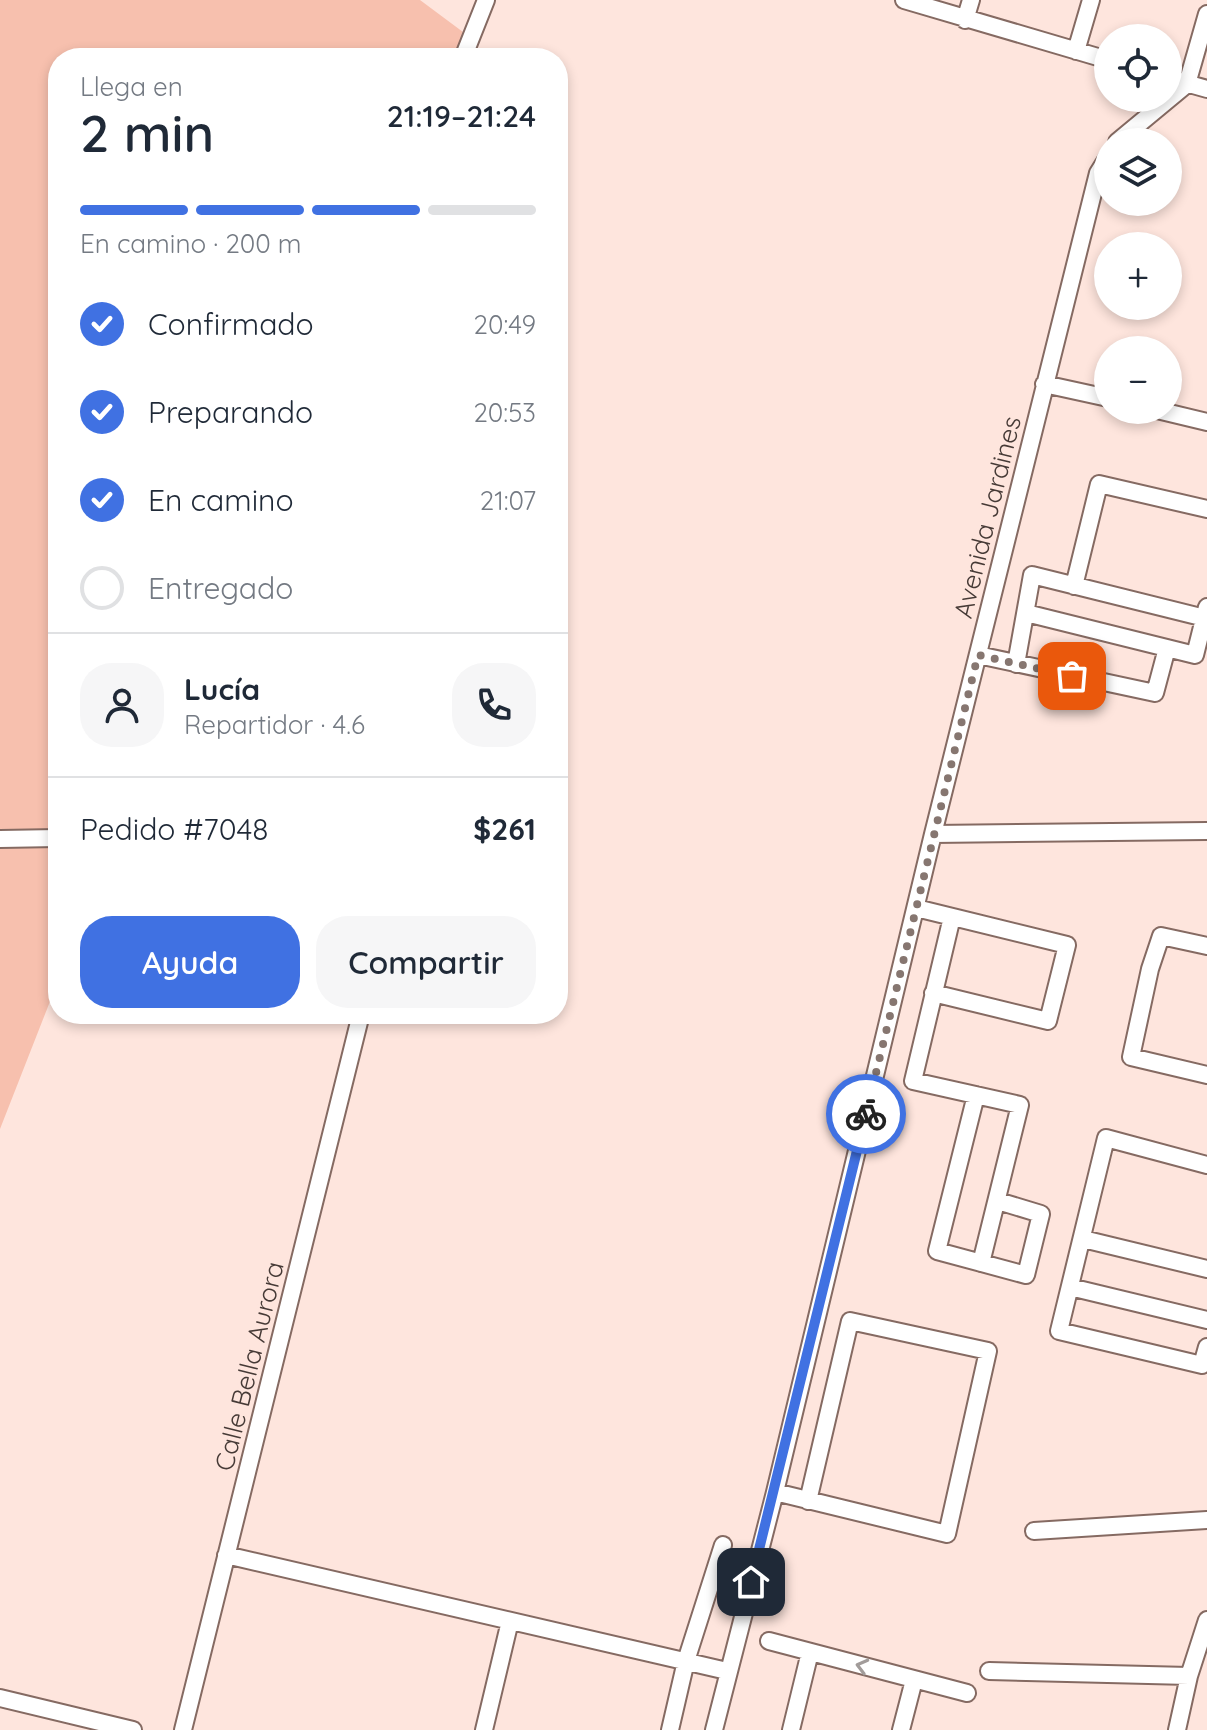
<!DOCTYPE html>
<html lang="es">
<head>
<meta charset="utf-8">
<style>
	body { margin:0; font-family:Quicksand,sans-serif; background:#f6f6f7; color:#1f2937; height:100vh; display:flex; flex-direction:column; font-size:30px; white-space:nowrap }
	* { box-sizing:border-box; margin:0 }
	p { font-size:26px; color:#747a83 }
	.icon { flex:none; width:44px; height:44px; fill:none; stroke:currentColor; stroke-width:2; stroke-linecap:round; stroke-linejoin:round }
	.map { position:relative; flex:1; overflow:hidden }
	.side { position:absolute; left:48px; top:48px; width:520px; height:976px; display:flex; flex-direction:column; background:#fff; border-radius:32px; box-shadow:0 4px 12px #0003 }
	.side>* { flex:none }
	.buttons { position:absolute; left:1094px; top:24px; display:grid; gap:16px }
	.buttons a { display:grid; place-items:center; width:88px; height:88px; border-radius:50%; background:#fff; box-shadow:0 4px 12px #0003; font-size:40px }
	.pin { position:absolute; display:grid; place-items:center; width:68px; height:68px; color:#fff; margin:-34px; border-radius:16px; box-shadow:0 4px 12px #0006 }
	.courier { position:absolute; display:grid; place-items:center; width:80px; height:80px; margin:-40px; border:6px solid #4071e2; border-radius:50%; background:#fff; color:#222; box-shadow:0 2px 10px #0007 }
	.overview em { font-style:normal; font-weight:600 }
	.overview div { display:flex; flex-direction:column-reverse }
	.overview { display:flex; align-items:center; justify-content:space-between; height:136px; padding:0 32px }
	h1 { font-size:52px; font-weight:600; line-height:60px }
	.bar { display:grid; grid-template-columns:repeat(4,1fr); gap:12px 8px; align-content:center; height:96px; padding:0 32px }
	.bar i { height:10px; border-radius:6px; background:#e0e1e3 }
	.bar .selected { background:#4071e2 }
	.bar p { grid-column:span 4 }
	.line { display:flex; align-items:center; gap:20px; padding:0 32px; border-top:2px solid #e0e1e3 }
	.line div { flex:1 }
	.round { display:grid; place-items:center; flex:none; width:84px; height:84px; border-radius:32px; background:#f6f6f7 }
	ol { padding:0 32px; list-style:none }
	li { display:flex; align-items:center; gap:24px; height:88px }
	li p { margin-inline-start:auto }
	li .icon { padding:8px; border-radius:50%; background:#4071e2; color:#fff; stroke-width:4 }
	li:last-child { color:#747a83 }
	li i { width:44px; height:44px; border:4px solid #e0e1e3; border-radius:50% }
	.button { display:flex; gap:16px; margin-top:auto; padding:16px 32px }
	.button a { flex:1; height:92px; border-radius:32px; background:#4071e2; color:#fff; font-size:32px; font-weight:600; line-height:92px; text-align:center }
	.button a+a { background:#f6f6f7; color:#1f2937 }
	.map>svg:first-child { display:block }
	.green { fill:#f7c0ae }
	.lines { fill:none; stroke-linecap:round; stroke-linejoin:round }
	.minor-casing { stroke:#856a62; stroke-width:20 }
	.minor { stroke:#fff; stroke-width:16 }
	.oneway { stroke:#a29c9a }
	.done { stroke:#867670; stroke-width:8; stroke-dasharray:0 14.4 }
	.route { stroke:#4071e2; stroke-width:10 }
	.labels { text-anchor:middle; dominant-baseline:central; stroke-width:7; stroke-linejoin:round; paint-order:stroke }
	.street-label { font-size:26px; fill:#463a36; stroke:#fee5dd }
</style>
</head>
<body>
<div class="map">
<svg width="1207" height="1730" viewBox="0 0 1207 1730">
	<rect width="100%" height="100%" fill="#fee5dd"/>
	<!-- green -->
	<path class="green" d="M0,0H420L463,32L454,58H58V981L0,1129Z"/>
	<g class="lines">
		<defs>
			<path id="minor" d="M904,0L1108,60
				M965,20L971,0
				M1076,51L1091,0
				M463,58L486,0
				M1168,78L1207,89
				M1117,142L1187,84L1207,14
				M1044,384L1108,398
				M1157,410L1207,422
				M1074,586L1099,484L1207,509
				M1026,613L1195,655L1207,607
				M978,655L1155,693L1167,648
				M1016,664L1032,575L1205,618
				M933,834L1207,831
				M0,839L58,838
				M916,908L1067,945L1048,1021L933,993
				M952,917L913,1081L1020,1105L981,1263
				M1207,946L1161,936L1150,969L1131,1057L1207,1075
				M976,1095L937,1251L1026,1275L1041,1214L998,1201
				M1207,1165L1106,1138L1059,1331L1202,1365L1207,1347
				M1083,1239L1207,1269
				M1070,1287L1207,1320
				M775,1492L947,1534L988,1351L850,1321L808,1501
				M1034,1531L1207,1520
				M226,1555L727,1671
				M769,1641L967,1693
				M989,1671L1189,1676
				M0,1698L133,1730
				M183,1730L361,1014
				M484,1730L510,1621
				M670,1730L686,1661L723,1545
				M714,1730L775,1492L933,834L1098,173L1108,157
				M791,1730L810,1652
				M901,1730L914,1680
				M1177,1730L1189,1676L1207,1620"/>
		</defs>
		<!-- minor casing -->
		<use href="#minor" class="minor-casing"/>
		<!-- minor -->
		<use href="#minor" class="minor"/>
	</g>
	<!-- one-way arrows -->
	<defs><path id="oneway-chevron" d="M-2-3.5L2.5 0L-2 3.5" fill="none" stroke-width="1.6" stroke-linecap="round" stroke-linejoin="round" transform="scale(2)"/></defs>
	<use class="oneway" href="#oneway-chevron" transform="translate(862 1666) rotate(-165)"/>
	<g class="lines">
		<!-- done -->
		<path class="done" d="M866,1114L978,655L1072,676"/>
		<!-- route -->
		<path class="route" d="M751,1582L866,1114"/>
	</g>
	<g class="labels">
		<!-- street labels -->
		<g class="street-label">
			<text transform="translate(987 517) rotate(-76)">Avenida Jardines</text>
			<text transform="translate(249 1366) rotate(-76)">Calle Bella Aurora</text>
		</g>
	</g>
</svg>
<div class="buttons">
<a><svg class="icon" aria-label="locate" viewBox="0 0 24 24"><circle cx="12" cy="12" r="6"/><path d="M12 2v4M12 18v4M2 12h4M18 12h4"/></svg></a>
<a><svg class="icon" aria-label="layers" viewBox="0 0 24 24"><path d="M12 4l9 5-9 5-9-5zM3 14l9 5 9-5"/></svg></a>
<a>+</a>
<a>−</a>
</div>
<div class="pin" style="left:1072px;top:676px;background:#ea580c"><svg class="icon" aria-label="bag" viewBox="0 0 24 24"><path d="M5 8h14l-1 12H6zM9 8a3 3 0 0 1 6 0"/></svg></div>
<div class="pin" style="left:751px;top:1582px;background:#1f2937"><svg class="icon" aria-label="home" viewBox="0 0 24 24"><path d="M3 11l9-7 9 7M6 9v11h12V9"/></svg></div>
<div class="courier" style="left:866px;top:1114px"><svg class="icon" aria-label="bike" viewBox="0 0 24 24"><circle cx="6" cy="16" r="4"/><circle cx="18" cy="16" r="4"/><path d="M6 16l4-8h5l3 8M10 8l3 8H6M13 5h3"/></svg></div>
<section class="side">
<div class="overview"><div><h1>2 min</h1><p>Llega en</p></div><em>21:19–21:24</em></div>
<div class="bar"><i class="selected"></i><i class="selected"></i><i class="selected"></i><i></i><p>En camino · 200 m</p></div>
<ol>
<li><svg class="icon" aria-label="check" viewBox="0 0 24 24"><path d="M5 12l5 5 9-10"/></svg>Confirmado<p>20:49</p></li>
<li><svg class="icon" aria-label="check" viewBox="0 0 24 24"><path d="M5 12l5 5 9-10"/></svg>Preparando<p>20:53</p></li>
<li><svg class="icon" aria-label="check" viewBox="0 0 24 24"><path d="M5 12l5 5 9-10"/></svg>En camino<p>21:07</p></li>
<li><i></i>Entregado</li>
</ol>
<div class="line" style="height:144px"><a class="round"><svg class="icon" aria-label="person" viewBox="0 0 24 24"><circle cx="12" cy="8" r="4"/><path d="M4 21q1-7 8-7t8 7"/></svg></a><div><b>Lucía</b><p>Repartidor · 4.6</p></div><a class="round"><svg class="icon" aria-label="phone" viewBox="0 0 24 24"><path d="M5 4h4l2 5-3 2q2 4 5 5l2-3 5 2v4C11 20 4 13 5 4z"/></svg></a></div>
<div class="line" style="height:104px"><div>Pedido #7048</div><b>$261</b></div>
<div class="button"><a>Ayuda</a><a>Compartir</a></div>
</section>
</div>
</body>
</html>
